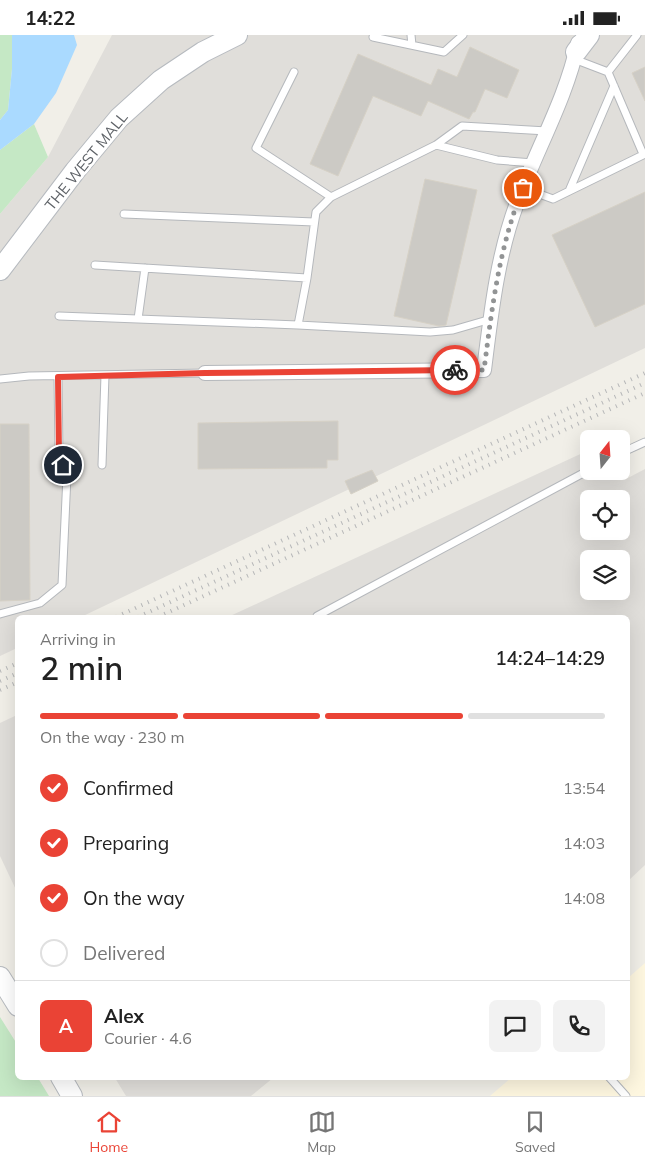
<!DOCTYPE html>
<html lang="en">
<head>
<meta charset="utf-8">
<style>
	body { margin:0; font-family:Mulish,sans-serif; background:#f2f2f2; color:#222; height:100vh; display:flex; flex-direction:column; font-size:19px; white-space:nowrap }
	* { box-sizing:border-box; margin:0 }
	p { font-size:16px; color:#767676 }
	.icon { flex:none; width:28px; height:28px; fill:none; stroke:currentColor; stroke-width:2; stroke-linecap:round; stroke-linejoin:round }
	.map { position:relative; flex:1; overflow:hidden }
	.sheet { position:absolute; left:15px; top:580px; width:615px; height:465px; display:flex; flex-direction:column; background:#fff; border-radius:8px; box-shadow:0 5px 20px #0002 }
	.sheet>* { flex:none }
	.needle { width:32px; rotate:17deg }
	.tools { position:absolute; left:580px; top:395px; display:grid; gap:10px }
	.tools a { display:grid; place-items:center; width:50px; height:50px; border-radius:8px; background:#fff; box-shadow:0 5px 20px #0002; font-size:25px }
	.pin { position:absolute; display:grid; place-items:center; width:42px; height:42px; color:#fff; margin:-21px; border:2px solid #fff; border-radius:50%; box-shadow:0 1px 5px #0007 }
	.courier { position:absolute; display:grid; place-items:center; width:50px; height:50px; margin:-25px; border:4px solid #ea4335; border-radius:50%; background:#fff; color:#222; box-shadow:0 1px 6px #0007 }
	.overview em { font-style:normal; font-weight:600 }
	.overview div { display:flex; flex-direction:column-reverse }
	.overview { display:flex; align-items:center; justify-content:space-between; height:85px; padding:0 25px }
	h1 { font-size:32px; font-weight:600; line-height:38px }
	.bar { display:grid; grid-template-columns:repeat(4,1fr); gap:8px 5px; align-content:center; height:60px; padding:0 25px }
	.bar i { height:6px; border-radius:4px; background:#e0e0e0 }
	.bar .current { background:#ea4335 }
	.bar p { grid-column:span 4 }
	.line { display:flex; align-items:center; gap:12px; padding:0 25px; border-top:1px solid #e0e0e0 }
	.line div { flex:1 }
	.round { display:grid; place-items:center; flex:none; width:52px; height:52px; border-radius:8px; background:#f2f2f2 }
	ol { padding:0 25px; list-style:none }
	li { display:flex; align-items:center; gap:15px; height:55px }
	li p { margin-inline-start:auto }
	li .icon { padding:5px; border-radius:50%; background:#ea4335; color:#fff; stroke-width:4 }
	li:last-child { color:#767676 }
	li i { width:28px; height:28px; border:2px solid #e0e0e0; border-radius:50% }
	.status { display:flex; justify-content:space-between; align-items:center; height:35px; padding:0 25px; background:#fff; direction:ltr }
	.status svg { height:14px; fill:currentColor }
	.tabs { display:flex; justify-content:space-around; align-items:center; height:70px; border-top:1px solid #e0e0e0; background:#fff; font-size:14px; color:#767676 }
	.tabs a { display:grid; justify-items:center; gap:2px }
	.tabs .current { color:#ea4335 }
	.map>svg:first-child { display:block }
	.commercial { fill:#fef7e0 }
	.industrial { fill:#e0deda; fill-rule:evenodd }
	.green { fill:#c5e8c5 }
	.water { fill:#aadaff }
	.building { fill:#cccac5; stroke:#d6d1c6 }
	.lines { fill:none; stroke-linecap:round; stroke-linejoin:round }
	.service-casing { stroke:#b5b8bc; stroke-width:9 }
	.minor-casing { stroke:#b5b8bc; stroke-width:16 }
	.secondary-casing { stroke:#b6babf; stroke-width:22 }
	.service { stroke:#fff; stroke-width:7 }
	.minor { stroke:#fff; stroke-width:14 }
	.secondary { stroke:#fff; stroke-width:20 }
	.rail { stroke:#b6b7b8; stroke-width:4; stroke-dasharray:1 6; stroke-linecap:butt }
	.done { stroke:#929495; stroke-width:5; stroke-dasharray:0 9 }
	.route { stroke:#ea4335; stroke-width:6 }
	.labels { text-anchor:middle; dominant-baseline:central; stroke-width:5; stroke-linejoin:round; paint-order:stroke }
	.street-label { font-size:15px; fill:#5f6368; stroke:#fff }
</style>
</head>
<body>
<div class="status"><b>14:22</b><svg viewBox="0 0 49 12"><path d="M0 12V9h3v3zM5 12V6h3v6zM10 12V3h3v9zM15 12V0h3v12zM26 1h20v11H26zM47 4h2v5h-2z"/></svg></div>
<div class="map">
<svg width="645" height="1061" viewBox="0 0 645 1061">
	<rect width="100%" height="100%" fill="#f1efe8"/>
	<!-- commercial -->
	<path class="commercial" d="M645,928V1061H490L511,1043L628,1042V943Z"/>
	<!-- industrial -->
	<path class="industrial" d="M112,0H645V313L81,582H18L17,613L0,621V179L48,122Z
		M589,415V436H621V435L626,444L645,434V830L628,846V582H228ZM589,464H621V496H589ZM589,524H621V556H589Z
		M17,680V857L0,821V688Z
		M115,1043H273L251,1061H126Z"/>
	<!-- green -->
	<path class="green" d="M0,0H12V34L8,75L0,85Z
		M34,89L48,122L0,179V115Z
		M0,982L17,1009L18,1042L38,1043L49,1061H0Z"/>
	<!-- water -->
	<path class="water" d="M12,0H74L77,10L56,58L34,89L0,115V85L8,75L12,34Z"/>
	<!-- building -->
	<path class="building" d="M470,12L519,35L507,63L485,54L475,77H473L469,84L428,66L421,81L373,61L338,141L310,129L358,19L431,50L438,34L457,42Z
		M645,32V66L632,38Z
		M425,144L477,155L446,290L439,291L394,281Z
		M645,157V269L595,292L552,200Z
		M338,386V425H327V433L198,434V388Z
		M0,389H29L30,565L0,566Z
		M372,435L378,446L351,459L345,446Z"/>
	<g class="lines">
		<defs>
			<path id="service" d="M411,0L412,10
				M373,2L444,17L463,0
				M574,24L608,37L643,119
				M294,37L256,113L331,162L436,110
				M608,37L637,0
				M533,128L497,125L436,110L462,91L547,96
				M523,153L553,164L645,119
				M569,156L614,51
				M124,179L314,187
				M95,230L307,243L316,177L331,162
				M59,281L298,290L307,243
				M138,284L145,233
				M298,290L430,297L453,295L491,284
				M0,344L29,341L205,338
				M621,418L645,407
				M102,430L105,340
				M0,579L40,568L62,550L67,441L59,420L58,342
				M317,581L589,435
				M609,1042L626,1061"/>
			<path id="minor" d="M205,338L484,335C491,279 497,222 517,168C536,115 566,64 578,8"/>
			<path id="secondary" d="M576,17L589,0
				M0,235L75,136L119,83L161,45L203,17L237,0
				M0,942L18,971
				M61,1042L72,1061"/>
		</defs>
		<!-- service casing -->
		<use href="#service" class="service-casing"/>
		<!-- minor casing -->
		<use href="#minor" class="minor-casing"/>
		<!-- secondary casing -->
		<use href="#secondary" class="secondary-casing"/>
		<!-- service -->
		<use href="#service" class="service"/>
		<!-- minor -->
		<use href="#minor" class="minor"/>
		<!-- secondary -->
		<use href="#secondary" class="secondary"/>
		<!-- rail -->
		<path class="rail" d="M116,582L645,338
			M138,582L645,348
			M158,582L645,358
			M0,636L18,628
			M0,646L18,638
			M0,655L18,647"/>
	</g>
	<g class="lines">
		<!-- done -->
		<path class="done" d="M455,335H484C492,273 499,212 523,153"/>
		<!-- route -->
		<path class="route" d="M63,430L59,420L58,342L205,338L455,335"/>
	</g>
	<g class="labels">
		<!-- street labels -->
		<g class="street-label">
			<text transform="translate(86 126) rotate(-51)">THE WEST MALL</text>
		</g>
	</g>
</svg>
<div class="tools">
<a><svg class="needle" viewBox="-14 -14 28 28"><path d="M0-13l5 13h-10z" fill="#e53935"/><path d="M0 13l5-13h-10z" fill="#767676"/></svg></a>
<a><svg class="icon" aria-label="locate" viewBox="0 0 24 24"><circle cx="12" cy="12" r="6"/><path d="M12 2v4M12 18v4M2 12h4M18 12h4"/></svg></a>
<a><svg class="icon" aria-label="layers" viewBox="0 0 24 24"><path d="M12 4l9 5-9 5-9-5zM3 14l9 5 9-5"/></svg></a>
</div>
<div class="pin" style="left:523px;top:153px;background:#ea580c"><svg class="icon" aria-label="bag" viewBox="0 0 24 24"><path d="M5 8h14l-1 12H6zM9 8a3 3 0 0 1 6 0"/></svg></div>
<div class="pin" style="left:63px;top:430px;background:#1f2937"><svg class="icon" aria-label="home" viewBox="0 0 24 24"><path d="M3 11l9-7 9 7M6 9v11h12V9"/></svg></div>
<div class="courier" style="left:455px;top:335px"><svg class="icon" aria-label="bike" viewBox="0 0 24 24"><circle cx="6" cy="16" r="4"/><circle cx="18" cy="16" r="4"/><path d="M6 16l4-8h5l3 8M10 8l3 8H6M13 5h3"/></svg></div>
<section class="sheet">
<div class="overview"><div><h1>2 min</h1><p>Arriving in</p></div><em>14:24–14:29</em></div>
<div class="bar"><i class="current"></i><i class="current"></i><i class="current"></i><i></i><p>On the way · 230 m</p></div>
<ol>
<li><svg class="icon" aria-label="check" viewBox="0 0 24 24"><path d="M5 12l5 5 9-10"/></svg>Confirmed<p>13:54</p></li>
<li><svg class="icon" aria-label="check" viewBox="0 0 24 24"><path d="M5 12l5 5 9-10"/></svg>Preparing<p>14:03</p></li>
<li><svg class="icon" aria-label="check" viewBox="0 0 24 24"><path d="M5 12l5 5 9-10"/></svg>On the way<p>14:08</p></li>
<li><i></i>Delivered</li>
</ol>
<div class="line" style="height:90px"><b class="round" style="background:#ea4335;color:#fff">A</b><div><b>Alex</b><p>Courier · 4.6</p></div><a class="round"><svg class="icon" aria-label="chat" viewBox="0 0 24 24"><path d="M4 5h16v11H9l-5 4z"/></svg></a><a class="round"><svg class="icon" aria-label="phone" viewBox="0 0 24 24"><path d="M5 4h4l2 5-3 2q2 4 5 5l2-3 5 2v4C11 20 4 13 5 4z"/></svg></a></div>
</section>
</div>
<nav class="tabs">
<a class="current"><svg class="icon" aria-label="home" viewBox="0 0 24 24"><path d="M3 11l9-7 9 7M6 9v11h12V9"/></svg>Home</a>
<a><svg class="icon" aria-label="map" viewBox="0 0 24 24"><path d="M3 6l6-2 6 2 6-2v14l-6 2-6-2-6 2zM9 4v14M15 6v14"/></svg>Map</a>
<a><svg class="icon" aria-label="saved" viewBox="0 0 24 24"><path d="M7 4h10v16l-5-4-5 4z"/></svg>Saved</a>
</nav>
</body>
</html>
